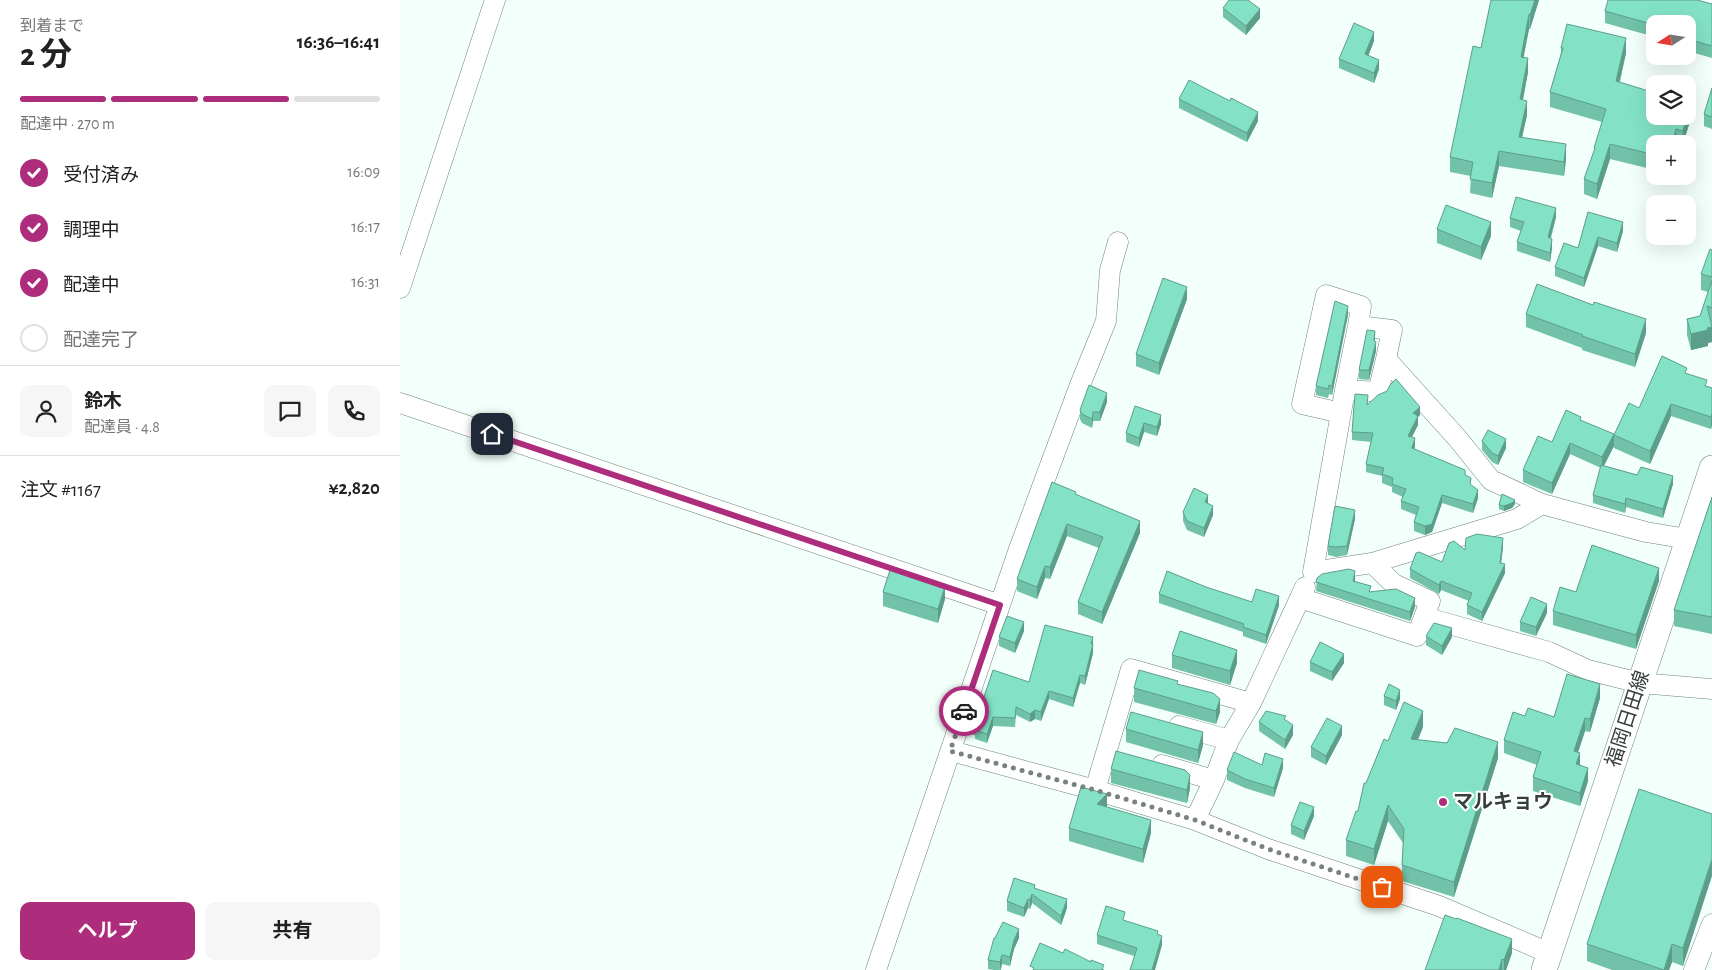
<!DOCTYPE html>
<html lang="ja">
<head>
<meta charset="utf-8">
<style>
	body { margin:0; font-family:"Alegreya Sans","Noto Sans JP",sans-serif; background:#f6f6f6; color:#222; height:100vh; display:flex; flex-direction:column; font-size:19px; white-space:nowrap }
	* { box-sizing:border-box; margin:0 }
	p { font-size:16px; color:#767676 }
	.icon { flex:none; width:28px; height:28px; fill:none; stroke:currentColor; stroke-width:2; stroke-linecap:round; stroke-linejoin:round }
	.map { position:relative; flex:1; overflow:hidden }
	.panel { display:flex; flex-direction:column; background:#fff; width:400px }
	.panel>* { flex:none }
	.needle { width:32px; rotate:258deg }
	.fabs { position:absolute; left:1246px; top:15px; display:grid; gap:10px }
	.fabs a { display:grid; place-items:center; width:50px; height:50px; border-radius:10px; background:#fff; box-shadow:0 5px 20px #0002; font-size:25px }
	.pin { position:absolute; display:grid; place-items:center; width:42px; height:42px; color:#fff; margin:-21px; border-radius:10px; box-shadow:0 2px 8px #0006 }
	.courier { position:absolute; display:grid; place-items:center; width:50px; height:50px; margin:-25px; border:4px solid #ad2d7c; border-radius:50%; background:#fff; color:#222; box-shadow:0 1px 6px #0007 }
	.headline em { font-style:normal; font-weight:700 }
	.headline div { display:flex; flex-direction:column-reverse }
	.headline { display:flex; align-items:center; justify-content:space-between; height:85px; padding:0 20px }
	h1 { font-size:32px; font-weight:700; line-height:38px }
	.bar { display:grid; grid-template-columns:repeat(4,1fr); gap:8px 5px; align-content:center; height:60px; padding:0 20px }
	.bar i { height:6px; border-radius:4px; background:#e0e0e0 }
	.bar .active { background:#ad2d7c }
	.bar p { grid-column:span 4 }
	.line { display:flex; align-items:center; gap:12px; padding:0 20px; border-top:1px solid #e0e0e0 }
	.line div { flex:1 }
	.round { display:grid; place-items:center; flex:none; width:52px; height:52px; border-radius:10px; background:#f6f6f6 }
	ol { padding:0 20px; list-style:none }
	li { display:flex; align-items:center; gap:15px; height:55px }
	li p { margin-inline-start:auto }
	li .icon { padding:5px; border-radius:50%; background:#ad2d7c; color:#fff; stroke-width:4 }
	li:last-child { color:#767676 }
	li i { width:28px; height:28px; border:2px solid #e0e0e0; border-radius:50% }
	.primary-button { display:flex; gap:10px; margin-top:auto; padding:10px 20px }
	.primary-button a { flex:1; height:58px; border-radius:10px; background:#ad2d7c; color:#fff; font-size:20px; font-weight:700; line-height:58px; text-align:center }
	.primary-button a+a { background:#f6f6f6; color:#222 }
	main { display:flex; flex:1; min-height:0 }
	.map>svg:first-child { display:block }
	.lines { fill:none; stroke-linecap:round; stroke-linejoin:round }
	.minor-casing { stroke:#6f837c; stroke-width:21 }
	.major-casing { stroke:#6f837c; stroke-width:26 }
	.minor { stroke:#fff; stroke-width:20 }
	.major { stroke:#fff; stroke-width:25 }
	.wall { fill:#71c2a9 }
	.shaded-wall { fill:#5c9e8a }
	.building { fill:#83e2c5; stroke:#5c9e8a }
	.done { stroke:#78827e; stroke-width:5; stroke-dasharray:0 9 }
	.route { stroke:#ad2d7c; stroke-width:6 }
	.poi-dot { fill:#ad2d7c; stroke:#fff; stroke-width:2 }
	.labels { text-anchor:middle; dominant-baseline:central; stroke-width:4; stroke-linejoin:round; paint-order:stroke }
	.street-label { font-size:20px; fill:#363f3c; stroke:#fff }
	.poi-label { font-size:20px; font-weight:bold; fill:#363f3c; stroke:#fff; text-anchor:start }
</style>
</head>
<body>
<main>
<section class="panel">
<div class="headline"><div><h1>2 分</h1><p>到着まで</p></div><em>16:36–16:41</em></div>
<div class="bar"><i class="active"></i><i class="active"></i><i class="active"></i><i></i><p>配達中 · 270 m</p></div>
<ol>
<li><svg class="icon" aria-label="check" viewBox="0 0 24 24"><path d="M5 12l5 5 9-10"/></svg>受付済み<p>16:09</p></li>
<li><svg class="icon" aria-label="check" viewBox="0 0 24 24"><path d="M5 12l5 5 9-10"/></svg>調理中<p>16:17</p></li>
<li><svg class="icon" aria-label="check" viewBox="0 0 24 24"><path d="M5 12l5 5 9-10"/></svg>配達中<p>16:31</p></li>
<li><i></i>配達完了</li>
</ol>
<div class="line" style="height:90px"><a class="round"><svg class="icon" aria-label="person" viewBox="0 0 24 24"><circle cx="12" cy="8" r="4"/><path d="M4 21q1-7 8-7t8 7"/></svg></a><div><b>鈴木</b><p>配達員 · 4.8</p></div><a class="round"><svg class="icon" aria-label="chat" viewBox="0 0 24 24"><path d="M4 5h16v11H9l-5 4z"/></svg></a><a class="round"><svg class="icon" aria-label="phone" viewBox="0 0 24 24"><path d="M5 4h4l2 5-3 2q2 4 5 5l2-3 5 2v4C11 20 4 13 5 4z"/></svg></a></div>
<div class="line" style="height:65px"><div>注文 #1167</div><b>¥2,820</b></div>
<div class="primary-button"><a>ヘルプ</a><a>共有</a></div>
</section>
<div class="map">
<svg width="1312" height="970" viewBox="0 0 1312 970">
	<rect width="100%" height="100%" fill="#f2fffa"/>
	<g class="lines">
		<defs>
			<path id="minor" d="M0,288L95,0
				M958,326L992,330L986,359
				M0,403L600,605
				M941,413L902,404L926,295L961,306L958,326L945,390
				M1142,504L1091,480L1058,439L986,359L978,392L945,390L913,572L972,563L1117,519L1142,504L1246,532L1288,539
				M905,587L900,598L1017,636L1030,601L994,584L972,563
				M900,598L851,703L829,740L814,780L795,820L868,849L1039,906L1149,953
				M1024,617L1149,652L1188,670L1240,683L1312,689
				M779,726L829,740
				M551,751L695,790
				M762,765L814,780
				M795,820L695,790L731,669L851,703
				M476,970L619,549L680,385L706,321L710,270L718,242
				M1294,970L1312,924"/>
			<path id="major" d="M1144,970L1312,468"/>
		</defs>
		<!-- minor casing -->
		<use href="#minor" class="minor-casing"/>
		<!-- major casing -->
		<use href="#major" class="major-casing"/>
		<!-- minor -->
		<use href="#minor" class="minor"/>
		<!-- major -->
		<use href="#major" class="major"/>
	</g>
	<!-- wall -->
	<path class="wall" d="M1091,0H1139L1130,29H1129L1123,57L1128,72L1123,100L1127,115L1122,137L1166,159L1164,176L1099,166L1092,198L1070,193L1071,176L1050,172V157L1081,48Z
		M1312,4V58L1291,52V47L1288,46V24H1255V37L1205,23V11Z
		M823,8L860,18L846,35L823,17Z
		M974,41L968,56L979,69L974,83L939,68V59Z
		M1161,48L1226,53L1220,82L1291,118L1283,144H1255V170L1210,159L1197,199L1184,194V179L1194,152V148L1202,122L1150,107V92L1161,53Z
		M1312,88V129L1304,126V114Z
		M779,99L858,121L847,142L779,108Z
		M1188,212L1223,231L1217,252L1198,246L1184,287L1155,276V267L1178,248Z
		M1156,217L1151,238L1152,248L1150,262L1117,251V242L1121,231L1110,227V218Z
		M1037,229L1091,236L1081,260L1037,243Z
		M1312,250V324L1311,323L1312,342L1308,343V346L1291,350L1287,335V319L1300,316L1308,292L1301,290V274Z
		M787,299L759,375L736,366V354Z
		M1126,314L1246,333L1235,367L1182,350V348L1126,327Z
		M948,315L932,395L929,394L928,398L916,395V386Z
		M975,342L976,351L969,380L959,379V370Z
		M1287,374L1307,386L1312,388V425L1311,429L1271,416L1250,464L1214,448V435L1239,408Z
		M707,402L700,421H693L692,428L682,423L680,419V410Z
		M968,404L1020,415L1018,417V425L1012,437L1015,447L1014,449L1065,476L1078,498L1073,513L1042,503L1032,532L1025,535L1014,531V522L1016,515L1001,509V501L1003,497L992,492V487L982,483V476L966,472V464L971,442L952,440V432Z
		M735,406L761,424L757,436L744,432L739,447L726,442V433Z
		M1181,420L1214,446L1204,466L1273,484L1263,518L1226,507L1225,513L1193,503V495L1201,468L1170,454L1152,494L1123,482V470Z
		M1082,441L1106,448L1098,465L1092,462L1082,450Z
		M676,495L740,533L702,624L678,614V602L699,548L667,536L650,579L645,578L637,599L617,591V579Z
		M1312,497V634L1274,626V610Z
		M808,504L813,515L804,537L787,530L783,521V512Z
		M1115,504L1112,508L1104,511L1099,509V505Z
		M955,519L947,555L936,557L928,555V546Z
		M1103,547L1101,563L1105,573L1082,621L1067,614V605L1069,601L1041,590L1039,594L1010,578V569L1042,562L1065,550Z
		M917,578L955,580V581L971,592L1015,607L1010,621L916,591Z
		M1259,581L1236,649L1153,625V611L1176,592Z
		M806,587L852,602L879,605L866,644L843,636V632L759,603V594Z
		M483,592L545,599L538,623L483,606Z
		M1147,613L1136,636L1120,631V622Z
		M624,631L615,653L599,646V637Z
		M1026,636L1052,637L1042,655L1026,645Z
		M693,637V653L685,685L680,683L673,707L649,699L641,721L635,719L630,722L616,715L615,727L593,726L587,743L575,739V735L571,734V725L582,703L629,682Z
		M772,655L837,663L830,685L772,668Z
		M910,662L944,663L932,681L910,671Z
		M778,684L820,712L816,724L734,702V688Z
		M984,696L1000,699L996,710L984,705Z
		M1200,698L1190,732L1185,731L1178,752L1180,765L1188,781L1180,806L1133,791V777L1137,765L1104,753V740L1125,716L1154,717Z
		M859,722L893,735L885,749L859,731Z
		M1023,727L1018,740L1098,758L1054,897L1002,881V865L1003,843L988,821L974,865L946,856V840L958,811L966,783L988,741Z
		M726,729L803,745L798,763L726,742Z
		M942,735L926,765L911,757V747Z
		M862,765L883,768L874,797L845,788L827,780V770Z
		M711,769L790,788L787,803L711,783Z
		M1312,814L1283,966L1272,962L1269,970H1212L1187,961V944Z
		M914,816L904,840L891,834V825Z
		M669,828L751,833L743,863L669,841Z
		M635,888L667,908L661,925L632,903L630,909L628,908L624,917L607,911V901Z
		M1056,919L1112,953L1106,970H1025Z
		M725,921L758,935L762,945L734,956L697,944V935Z
		M619,938L614,949L610,966L602,964L601,970H594L588,969V960Z"/>
	<!-- shaded-wall -->
	<path class="shaded-wall" d="M1135,0H1139L1130,29V15Z
		M860,9V18L846,35V26Z
		M1129,14V29L1121,71V57Z
		M974,32V41L965,64V54Z
		M1226,38V53L1216,96V81Z
		M1128,58V72L1120,114V99Z
		M979,60V69L974,83V73Z
		M1127,101V115L1119,151V137Z
		M1291,103V118L1283,144V131Z
		M858,112V121L847,142V133Z
		M1276,129V144H1272Z
		M1166,144V159L1164,176V162Z
		M1210,144V159L1197,199V184Z
		M1099,151V166L1092,198V183Z
		M1156,208V217L1148,246V237Z
		M1091,222V236L1081,260V247Z
		M1223,222V231L1217,252V243Z
		M1198,237V246L1184,287V278Z
		M1152,239V248L1150,262V253Z
		M787,287V299L759,375V363Z
		M948,306V315L946,324L932,395V386Z
		M1246,319V333L1235,367V354Z
		M1312,327V342L1308,343V346L1291,350V334L1307,328Z
		M975,331V345L976,342V351L969,380V370Z
		M707,393V402L700,421V412Z
		M1271,404V416L1250,464V451Z
		M1020,407V415L1018,417V425L1008,444V436L1013,413Z
		M693,412V421L692,428V419Z
		M1312,413V425L1311,429V417Z
		M761,415V424L757,436V427Z
		M744,423V432L739,447V438Z
		M1214,434V446L1202,469V457Z
		M1015,438V447L1012,456V448Z
		M1106,439V448L1098,465V456Z
		M1170,443V454L1152,494V483Z
		M1273,476V484L1263,518V509Z
		M1078,490V498L1073,513V504Z
		M808,495V504L805,502Z
		M1042,495V503L1032,532L1025,535V526Z
		M1226,498V507L1225,513V504Z
		M1115,500V504L1112,508L1104,511V506Z
		M813,506V515L804,537V528Z
		M955,510V519L947,555V546Z
		M740,521V533L702,624V612Z
		M667,524V536L650,579V567Z
		M1103,538V547L1100,572V563Z
		M1105,564V573L1082,621V612Z
		M645,566V578L637,599V587Z
		M1259,568V581L1236,649V635Z
		M955,571V580L953,590V581Z
		M1041,581V590L1039,594V585Z
		M545,586V599L538,623V609Z
		M879,596V605L866,644V635Z
		M1015,598V607L1010,621V612Z
		M1147,604V613L1136,636V627Z
		M624,622V631L615,653V643Z
		M1052,628V637L1042,655V646Z
		M693,637V653L685,685V676Z
		M837,650V663L830,685V671Z
		M944,654V663L932,681V672Z
		M680,675V683L673,707V698Z
		M1200,684V698L1190,732V719Z
		M1000,690V699L996,710V701Z
		M649,691V699L641,721V712Z
		M820,699V712L816,724V711Z
		M635,710V719L630,722V714Z
		M1023,711V727L1011,755V739Z
		M593,717V726L587,743V734Z
		M1185,718V731L1174,765V751Z
		M893,725V735L885,749V740Z
		M942,726V735L926,765V756Z
		M803,732V745L798,763V750Z
		M1098,742V758L1054,897V882Z
		M1180,753V767L1176,764Z
		M883,759V768L874,797V788Z
		M1188,768V781L1180,806V793Z
		M790,775V788L787,803V790Z
		M707,794V808L697,804Z
		M988,805V821L974,865V849Z
		M914,807V816L904,840V831Z
		M751,820V833L743,863V849Z
		M1312,859V876L1283,966V948Z
		M632,894V903L630,909V900Z
		M628,899V908L624,917V908Z
		M667,899V908L661,925V916Z
		M619,929V938L614,949L610,966V957L614,940Z
		M762,936V945L755,970H752Z
		M1112,939V953L1106,970H1104V960Z
		M1272,944V962L1269,970H1264Z
		M602,955V964L600,970V962Z
		M1102,959V970H1099Z"/>
	<!-- building -->
	<path class="building" d="M829,0H848L860,9L846,26L823,8Z
		M1091,0H1135L1130,15L1129,14L1121,57L1128,58L1120,99L1127,101L1119,137L1166,144L1164,162L1099,151L1092,183L1070,179L1073,162L1050,157L1073,46L1081,48Z
		M1208,0H1297L1312,4V46L1291,40L1292,35L1288,34V24H1255V25L1205,11Z
		M954,23L974,32L965,54L979,60L974,73L939,59Z
		M1167,24L1226,38L1216,81L1255,93V116H1287L1283,131L1276,129L1272,144H1255V155L1210,144L1197,184L1184,179L1195,148H1194L1206,109L1150,92L1163,48H1161Z
		M789,80L830,101L831,98L858,112L847,133L779,99Z
		M1312,88V117L1304,114Z
		M1288,102L1291,103L1288,114Z
		M1116,197L1156,208L1148,237L1152,239L1150,253L1117,242L1124,222L1110,218Z
		M1046,205L1091,222L1081,247L1037,229Z
		M1188,212L1223,222L1217,243L1198,237L1184,278L1155,267L1164,243L1178,248Z
		M1310,249L1312,250V277L1301,274Z
		M763,278L787,287L759,363L736,354Z
		M1312,280V308L1307,306L1312,327L1307,328L1308,330L1291,334L1287,319L1300,316Z
		M1137,284L1193,305L1194,302L1246,319L1235,354L1182,336L1183,335L1126,314Z
		M935,301L948,306L932,386L929,385L928,389L916,386Z
		M967,330L975,331L974,341L976,342L969,370H959Z
		M1262,356L1287,368L1285,373L1307,380L1305,386L1312,388V413L1311,417L1271,404L1250,451L1214,435L1229,403L1239,408Z
		M996,379L1020,407L1013,413L1018,416L1008,436L1015,438L1012,448L1065,470V475L1071,478L1070,484L1078,490L1073,504L1042,495L1032,524L1025,526L1014,522L1019,507L1001,501L1006,489L992,484L993,478L982,474L984,468L966,464L973,433L952,432L955,394L968,395L967,405L978,395L987,391L990,385Z
		M689,385L707,393L700,412H693L692,419L682,414L680,410Z
		M735,406L761,415L757,427L744,423L739,438L726,433Z
		M1166,410L1181,417L1180,420L1214,434L1202,457L1170,443L1152,483L1123,470L1138,436L1152,442Z
		M1088,430L1106,439L1098,456L1092,453L1082,441Z
		M1201,465L1237,475L1241,467L1273,476L1263,509L1226,498L1225,504L1193,495Z
		M652,482L676,492L675,494L740,521L702,612L678,602L703,537L667,524L650,567L645,566L637,587L617,579Z
		M794,488L808,495L805,502L813,506L804,528L787,521L783,512Z
		M1102,494L1115,500L1112,503L1104,506L1099,505Z
		M1312,497V617L1274,610Z
		M935,506L955,510L947,546L936,547L928,546Z
		M1077,534L1103,538L1100,563L1105,564L1082,612L1067,605L1072,593L1041,581L1039,585L1010,569L1016,553L1019,552L1042,562L1049,543L1054,541L1065,550L1066,538Z
		M1192,545L1259,568L1236,635L1153,611L1160,587L1176,592Z
		M491,567L545,586L538,609L483,592Z
		M949,569L955,571L953,581L971,586L969,592L996,589L1015,598L1010,612L916,582L917,578L922,574Z
		M767,571L806,587L852,602L856,589L879,596L866,635L843,627L844,624L759,594Z
		M1131,597L1147,604L1136,627L1120,622Z
		M607,616L624,622L615,643L599,637Z
		M1034,623L1052,628L1042,646L1026,636Z
		M645,625L693,637L691,644H693L685,676L680,675L673,698L649,691L641,712L635,710L630,714L616,707L615,718L593,717L587,734L575,730L576,727L571,725L579,701L582,703L593,670L629,682Z
		M780,631L837,650L830,671L772,655Z
		M920,642L944,654L932,672L910,662Z
		M739,670L778,681L777,684L813,693L820,699L816,711L734,688Z
		M1167,674L1200,684L1190,719L1185,718L1174,751L1180,753L1176,764L1188,768L1180,793L1133,777L1141,752L1104,740L1113,712L1125,716L1128,708L1154,717Z
		M989,684L1000,690L996,701L984,696Z
		M1004,702L1023,711L1011,739L1047,743L1055,728L1098,742L1054,882L1002,865L1004,829L988,805L974,849L946,840L956,811H958L964,783H966L984,739L988,741Z
		M866,711L886,716L884,719L893,725L885,740L859,722Z
		M731,712L803,732L798,750L726,729Z
		M927,718L942,726L926,756L911,747Z
		M716,751L785,770L790,775L787,790L711,769Z
		M834,752L862,765L865,753L883,759L874,788L845,779L827,770Z
		M681,787L707,794L697,804L751,820L743,849L669,828Z
		M1239,789L1312,814V859L1283,948L1272,944L1264,970L1187,944Z
		M900,802L914,807L904,831L891,825Z
		M614,878L635,885L634,888L667,899L661,916L632,894L630,900L628,899L624,908L607,901Z
		M706,906L725,912L723,920L758,931L757,934L762,936L752,970H730L737,948L697,935Z
		M1045,915L1056,919L1057,918L1112,939L1104,960L1102,959L1099,970H1025Z
		M603,922L619,929L614,940L610,957L602,955L600,962L588,960L594,938H595Z
		M640,943L663,953L665,949L691,962V960L704,965L702,969L704,970H633L634,968L630,966Z"/>
	<g class="lines">
		<!-- done -->
		<path class="done" d="M564,711L550,751L695,790L795,820L868,849L982,887"/>
		<!-- route -->
		<path class="route" d="M92,434L600,605L564,711"/>
	</g>
	<!-- markers -->
	<circle class="poi-dot" cx="1043" cy="802" r="5"/>
	<g class="labels">
		<!-- street labels -->
		<g class="street-label">
			<text transform="translate(1228 719) rotate(-72)">福岡日田線</text>
		</g>
		<!-- poi labels -->
		<g class="poi-label">
			<text x="1053" y="802">マルキョウ</text>
		</g>
	</g>
</svg>
<div class="fabs">
<a><svg class="needle" viewBox="-14 -14 28 28"><path d="M0-13l5 13h-10z" fill="#e53935"/><path d="M0 13l5-13h-10z" fill="#767676"/></svg></a>
<a><svg class="icon" aria-label="layers" viewBox="0 0 24 24"><path d="M12 4l9 5-9 5-9-5zM3 14l9 5 9-5"/></svg></a>
<a>+</a>
<a>−</a>
</div>
<div class="pin" style="left:982px;top:887px;background:#ea580c"><svg class="icon" aria-label="bag" viewBox="0 0 24 24"><path d="M5 8h14l-1 12H6zM9 8a3 3 0 0 1 6 0"/></svg></div>
<div class="pin" style="left:92px;top:434px;background:#1f2937"><svg class="icon" aria-label="home" viewBox="0 0 24 24"><path d="M3 11l9-7 9 7M6 9v11h12V9"/></svg></div>
<div class="courier" style="left:564px;top:711px"><svg class="icon" aria-label="car" viewBox="0 0 24 24"><path d="M5 17H2v-5l4-1 3-4h7l3 4 3 1v5h-3M9 17h6M6 11h13"/><circle cx="7" cy="17" r="2"/><circle cx="17" cy="17" r="2"/></svg></div>
</div>
</main>
</body>
</html>
